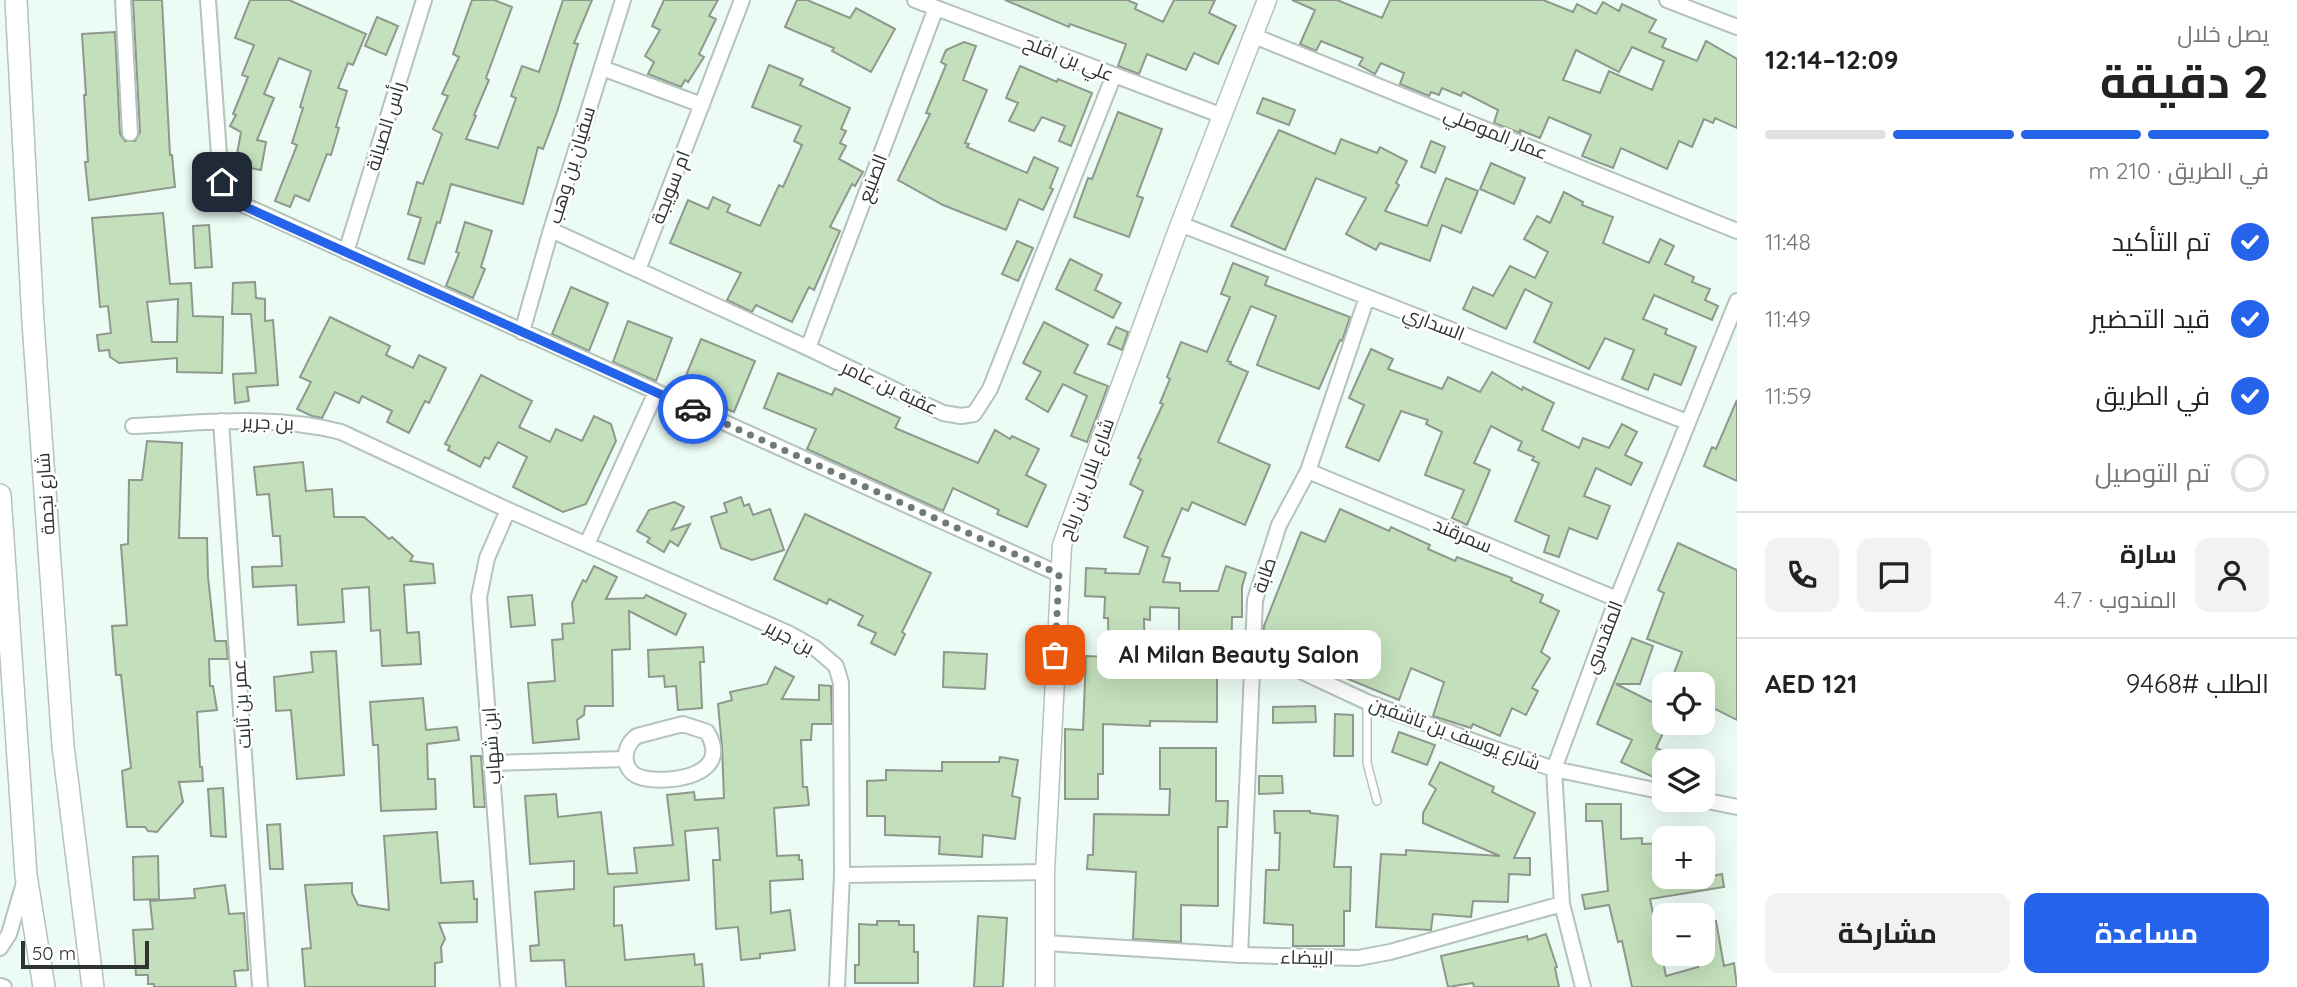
<!DOCTYPE html>
<html lang="ar">
<head>
<meta charset="utf-8">
<style>
	body { margin:0; font-family:Quicksand,Cairo,sans-serif; background:#f2f2f2; color:#222; direction:rtl; height:100vh; display:flex; flex-direction:column; font-size:26px; white-space:nowrap }
	* { box-sizing:border-box; margin:0 }
	p { font-size:23px; color:#767676 }
	.icon { flex:none; width:38px; height:38px; fill:none; stroke:currentColor; stroke-width:2; stroke-linecap:round; stroke-linejoin:round }
	.map { position:relative; flex:1; overflow:hidden; direction:ltr }
	.side { display:flex; flex-direction:column; background:#fff; width:560px }
	.side>* { flex:none }
	.fabs { position:absolute; left:1652px; top:672px; display:grid; gap:14px }
	.fabs a { display:grid; place-items:center; width:63px; height:63px; border-radius:14px; background:#fff; box-shadow:0 7px 28px #0002; font-size:35px }
	.scale { position:absolute; left:21px; bottom:18px; width:128px; box-sizing:border-box; padding-left:7px; border:4px solid #2e3431; border-top:0; font-size:19px; line-height:24px; white-space:nowrap; color:#2e3431; -webkit-text-stroke:5px #fff; paint-order:stroke }
	.pin { position:absolute; display:grid; place-items:center; width:60px; height:60px; color:#fff; margin:-30px; border-radius:14px; box-shadow:0 4px 10px #0006 }
	.courier { position:absolute; display:grid; place-items:center; width:70px; height:70px; margin:-35px; border:5px solid #2563eb; border-radius:50%; background:#fff; color:#222; box-shadow:0 2px 9px #0007 }
	.bubble { position:absolute; height:49px; border-radius:14px; background:#fff; box-shadow:0 7px 28px #0002; font-size:23px; font-weight:700; line-height:49px; text-align:center; direction:rtl }
	.head em { font-style:normal; font-weight:700 }
	.head div { display:flex; flex-direction:column-reverse }
	.head { display:flex; align-items:center; justify-content:space-between; height:119px; padding:0 28px }
	h1 { font-size:46px; font-weight:700; line-height:52px }
	.bar { display:grid; grid-template-columns:repeat(4,1fr); gap:10px 7px; align-content:center; height:84px; padding:0 28px }
	.bar i { height:9px; border-radius:5px; background:#e0e0e0 }
	.bar .selected { background:#2563eb }
	.bar p { grid-column:span 4 }
	.line { display:flex; align-items:center; gap:18px; padding:0 28px; border-top:2px solid #e0e0e0 }
	.line div { flex:1 }
	.round { display:grid; place-items:center; flex:none; width:74px; height:74px; border-radius:14px; background:#f2f2f2 }
	ol { padding:0 28px; list-style:none }
	li { display:flex; align-items:center; gap:21px; height:77px }
	li p { margin-inline-start:auto }
	li .icon { padding:7px; border-radius:50%; background:#2563eb; color:#fff; stroke-width:4 }
	li:last-child { color:#767676 }
	li i { width:38px; height:38px; border:4px solid #e0e0e0; border-radius:50% }
	.button { display:flex; gap:14px; margin-top:auto; padding:14px 28px }
	.button a { flex:1; height:80px; border-radius:14px; background:#2563eb; color:#fff; font-size:28px; font-weight:700; line-height:80px; text-align:center }
	.button a+a { background:#f2f2f2; color:#222 }
	main { display:flex; flex:1; min-height:0 }
	.map>svg:first-child { display:block }
	.building { fill:#c3dfbb; stroke:#8f988c; stroke-width:2; fill-rule:evenodd }
	.lines { fill:none; stroke-linecap:round; stroke-linejoin:round }
	.service-casing { stroke:#b4c3bc; stroke-width:10 }
	.minor-casing { stroke:#b4c3bc; stroke-width:18 }
	.tertiary-casing { stroke:#b4c3bc; stroke-width:21 }
	.primary-casing { stroke:#b4c3bc; stroke-width:24 }
	.service { stroke:#fff; stroke-width:7 }
	.minor { stroke:#fff; stroke-width:14 }
	.tertiary { stroke:#fff; stroke-width:18 }
	.primary { stroke:#fff; stroke-width:21 }
	.done { stroke:#707a75; stroke-width:7; stroke-dasharray:0 12.6 }
	.route { stroke:#2563eb; stroke-width:9 }
	.labels { text-anchor:middle; dominant-baseline:central; stroke-width:5; stroke-linejoin:round; paint-order:stroke }
	.street-label { font-size:19px; fill:#2e3431; stroke:#fff }
</style>
</head>
<body>
<main>
<section class="side">
<div class="head"><div><h1>2 دقيقة</h1><p>يصل خلال</p></div><em>12:09–12:14</em></div>
<div class="bar"><i class="selected"></i><i class="selected"></i><i class="selected"></i><i></i><p>في الطريق · 210 m</p></div>
<ol>
<li><svg class="icon" aria-label="check" viewBox="0 0 24 24"><path d="M5 12l5 5 9-10"/></svg>تم التأكيد<p>11:48</p></li>
<li><svg class="icon" aria-label="check" viewBox="0 0 24 24"><path d="M5 12l5 5 9-10"/></svg>قيد التحضير<p>11:49</p></li>
<li><svg class="icon" aria-label="check" viewBox="0 0 24 24"><path d="M5 12l5 5 9-10"/></svg>في الطريق<p>11:59</p></li>
<li><i></i>تم التوصيل</li>
</ol>
<div class="line" style="height:126px"><a class="round"><svg class="icon" aria-label="person" viewBox="0 0 24 24"><circle cx="12" cy="8" r="4"/><path d="M4 21q1-7 8-7t8 7"/></svg></a><div><b>سارة</b><p>المندوب · 4.7</p></div><a class="round"><svg class="icon" aria-label="chat" viewBox="0 0 24 24"><path d="M4 5h16v11H9l-5 4z"/></svg></a><a class="round"><svg class="icon" aria-label="phone" viewBox="0 0 24 24"><path d="M5 4h4l2 5-3 2q2 4 5 5l2-3 5 2v4C11 20 4 13 5 4z"/></svg></a></div>
<div class="line" style="height:91px"><div>الطلب #9468</div><b>AED 121</b></div>
<div class="button"><a>مساعدة</a><a>مشاركة</a></div>
</section>
<div class="map">
<svg width="1737" height="987" viewBox="0 0 1737 987">
	<rect width="100%" height="100%" fill="#ecfcf4"/>
	<!-- building -->
	<path class="building" d="M133,0H162L170,155H172L175,187L89,200L85,162H88L84,95H86L82,34L115,32L120,134L125,141H135L140,132Z
		M250,0H289L366,34L353,65L348,63L338,88L347,91L336,127L339,128L331,155L327,154L309,201L295,195L290,207L275,201L297,145L292,143L303,108L300,107L311,71L279,58L264,94L274,98L257,140L266,142L261,170L235,165L241,132L230,126L236,115L233,114L248,77L242,75L254,45L235,38Z
		M472,0H494L512,7L486,78L489,80L474,115L476,116L466,139L498,148L516,98L511,96L522,66L539,72L563,0H592L574,43L578,44L557,112L543,149L538,147L523,204L451,184L440,223L437,222L424,264L408,259L421,218L408,214L417,182L423,184L442,134L433,129L448,96L442,94L459,57L453,54Z
		M664,0H718L709,16L716,19L699,54L704,57L688,82L685,80L681,87L648,74L654,62L645,56L660,30L652,26Z
		M797,0H807L850,18L856,8L895,29L871,72L832,51L834,48L785,27Z
		M1005,0H1127L1137,4L1135,9L1163,22L1174,0H1215L1209,13L1236,26L1218,64L1194,53L1186,70L1147,54L1139,74L1118,66L1126,44L1070,24L1069,27Z
		M1292,0H1337L1382,18L1390,0H1543L1573,12L1577,4L1596,14L1603,2L1619,11L1622,4L1656,20L1649,32L1666,39L1662,47L1697,61L1706,41L1737,59V128L1715,118L1713,123L1704,119L1692,147L1679,141L1667,169L1621,148L1613,168L1582,156L1591,135L1549,117L1540,138L1520,130V133L1494,123L1498,110L1463,92L1461,96L1442,88L1439,95L1431,92L1429,96L1400,84L1404,73L1381,63L1375,74L1359,65L1363,58L1321,41L1316,51L1300,44L1315,10ZM1632,47L1664,61L1652,90L1609,71L1600,93L1563,80L1576,50L1619,72Z
		M377,17L398,26L386,55L365,46Z
		M964,42L976,46L963,80L987,90L965,143L969,144L967,147L1027,173L1034,157L1058,168L1050,188L1053,189L1043,210L1019,199L1006,230L943,205L898,180L930,114L926,113L946,65L941,62L946,50Z
		M769,65L803,79L800,85L850,108L841,129L846,131L840,143L846,146L839,159L863,172L855,186L852,184L830,227L840,231L814,290L809,287L792,322L756,305L752,312L727,300L741,273L670,243L688,200L708,209L713,197L730,205L727,212L760,226L779,185L783,187L802,145L794,141L801,126L752,107Z
		M1020,66L1057,82L1058,79L1092,93L1071,146L1059,141L1065,126L1042,117L1034,131L1009,121L1018,103L1006,98Z
		M1263,98L1295,110L1289,125L1257,113Z
		M1118,112L1162,129L1137,196L1143,198L1129,237L1074,217L1088,178L1092,179Z
		M1279,130L1335,154L1341,139L1377,153L1380,147L1407,161L1396,183L1399,185L1385,211L1427,226L1446,178L1478,191L1461,233L1442,225L1430,261L1380,243L1376,250L1346,234L1366,198L1316,178L1285,250L1231,226Z
		M1431,141L1445,147L1435,173L1421,167Z
		M1491,163L1525,178L1514,204L1480,189Z
		M1564,192L1583,202L1582,205L1613,217L1603,243L1649,263L1660,239L1674,246L1665,264L1694,277L1692,282L1710,289L1705,300L1718,306L1712,320L1654,295L1643,319L1667,329L1665,334L1696,347L1681,385L1654,374L1648,390L1622,379L1634,350L1605,338L1589,369L1534,342L1552,303L1525,289L1506,329L1463,309L1473,287L1493,296L1510,266L1535,278L1548,252L1524,239L1537,216L1550,223Z
		M163,213L170,284L191,283L193,316L223,317L222,373L177,372V358L119,363L110,357L109,350L99,351L97,335L111,333L108,306L100,307L92,218ZM178,299L177,342H152L147,302Z
		M465,222L492,231L481,267L485,269L473,298L446,286L459,253L456,252Z
		M209,225L212,267L195,268L193,226Z
		M1017,241L1033,248L1018,281L1002,274Z
		M1070,259L1102,275L1095,290L1121,303L1113,318L1056,289Z
		M1233,263L1268,277L1265,285L1350,317L1342,341L1340,340L1319,389L1257,365L1276,316L1251,306L1227,361L1231,362L1230,364L1248,372L1218,442L1270,465L1245,525L1192,502L1188,511L1182,508L1162,556L1170,558L1163,582L1180,583V591H1218L1226,566L1246,573L1242,587V617H1232L1231,672H1217V722L1150,721V726L1103,724V774H1098V799H1065V729L1083,730L1086,656L1109,657L1108,618H1104L1105,597L1085,596L1086,568L1106,569L1105,573L1139,574L1148,547L1124,537L1143,491L1130,484L1141,459L1138,458L1163,404L1160,403L1170,379L1167,377L1181,342L1207,352L1230,297L1221,294ZM1150,607L1179,608V648H1186V677L1152,676L1153,659H1145L1144,619L1150,620Z
		M255,282L256,298L265,299V321L273,320L278,385L247,387L249,401L235,403L233,374L256,373L251,314H232L233,283Z
		M571,287L608,303L589,351L552,334Z
		M330,317L390,346L386,355L413,368L419,355L446,368L429,403L425,401L409,433L387,422L392,411L362,396L359,403L335,392L322,418L312,416L297,409L311,382L300,377Z
		M628,321L672,338L656,381L613,362Z
		M1044,322L1088,345L1074,373L1108,386L1087,442L1071,436L1087,396L1063,384L1048,412L1026,399L1041,372L1023,363Z
		M1116,327L1128,332L1122,350L1108,344Z
		M701,339L755,361L734,412L680,390Z
		M1371,349L1393,359L1388,369L1442,389L1448,377L1480,392L1492,372L1522,390L1523,387L1554,403L1542,430L1579,448L1583,438L1609,448L1622,424L1637,432L1625,455L1642,463L1631,485L1596,468L1584,496L1610,506L1597,539L1569,528L1559,557L1544,552L1549,536L1515,521L1539,463L1532,460L1534,457L1518,450L1522,442L1491,426L1474,463L1490,470L1467,525L1452,518L1464,490L1425,475L1442,432L1426,424L1428,420L1401,411L1379,461L1346,447L1364,405L1349,398Z
		M778,373L832,395L835,388L900,418L895,428L978,463L995,430L1010,439L1012,436L1039,449L1026,475L1046,485L1027,527L997,514L999,510L953,488L943,511L807,449L816,429L764,408Z
		M481,375L532,401L519,427L550,442L556,429L582,441L594,416L611,424L616,441L586,504L563,512L513,487L527,457L498,442L489,459L485,457L480,467L448,450L450,446L445,444Z
		M1737,400V481L1704,466L1712,447L1716,449Z
		M147,441L182,443L179,538H207L208,577L215,641H226L228,659H209L210,686H213L217,710L197,712L200,767H202L203,781L179,782L183,802L157,832L148,831L145,827H127L122,771L131,768L121,675H116L112,626L127,625L121,545L128,544L129,480H142Z
		M303,462L306,491L332,489L334,517H364L389,539L392,537L413,556L410,561L433,564L435,583L404,585L407,633L419,632L421,664L382,666L380,630L371,631L369,587L342,589L344,622L298,625L296,585L253,587L252,567L282,566L280,536H273L269,494L257,495L254,467Z
		M741,497L744,506L749,504L753,515L770,509L784,550L752,560L721,548L711,517L727,512L724,503Z
		M674,502L684,507L672,530L690,524L678,546L670,541L664,552L647,542L650,538L637,531L649,510Z
		M1340,509L1389,531L1391,527L1430,545L1428,549L1455,561L1457,557L1512,578L1511,581L1543,595L1540,602L1559,611L1541,652L1550,658L1532,688L1538,691L1526,715L1512,708L1500,736L1473,724L1471,728L1433,716L1444,682L1411,668L1399,700L1324,669V671L1263,643L1264,626L1301,532L1325,542Z
		M805,514L931,573L902,632L905,634L895,655L871,643L876,633L858,625L863,616L829,599L827,604L774,579Z
		M1678,543L1737,570V720L1703,703V684H1670L1682,652L1647,639L1664,593L1658,590Z
		M594,566L617,577L606,599L644,598L646,595L686,614L676,635L629,611L630,649L612,650L613,706H585L584,715L577,720L579,739L533,743L528,683L555,681L552,640L563,639L562,624L574,623L572,603L583,580L586,582Z
		M532,595L535,625L511,627L508,597Z
		M1632,638L1653,646L1640,684H1616L1664,708V731L1656,748L1664,751V782L1621,762L1632,740L1597,724Z
		M703,647L704,662H700L702,708L678,710L676,686L665,687L664,676L649,677L648,650Z
		M336,651L344,775L297,779L291,710L276,711L274,677L313,672L311,652Z
		M944,652L987,654L985,689L943,687Z
		M775,667L794,677L782,699L819,700V685L831,686L832,724H812L811,740H801L803,787H807L809,805L774,808L777,856L799,855V860H802L803,879L770,881L771,913L790,910L795,950L760,954V958L741,960L738,927L716,929L713,860H720L718,828L685,831L689,880L614,887V926L622,925L625,960L694,954L695,965L702,964L704,987H566L564,960L531,961L530,946L539,945L535,892L574,889V861L530,864L525,796L556,794L558,817L601,812L608,874L637,873L634,848L673,845L667,795L694,792L695,800L724,798L722,747L718,704L732,700L730,692L767,684Z
		M423,698L426,730L457,727L459,740L427,744L428,779H435L436,809L381,811L378,745H373L370,702Z
		M1315,706L1316,722L1273,723V707Z
		M1335,714L1353,715V756H1334Z
		M1399,732L1435,745L1427,765L1392,752Z
		M1160,748H1216V801H1228L1227,827H1218V906L1181,905V942L1133,939L1136,872L1087,869L1088,855H1093L1094,814L1169,815L1170,789H1160Z
		M471,756H481L485,807H474Z
		M1000,757L1018,760L1012,796L1020,798L1015,839L983,835L982,857L939,854L940,837L885,835V816H867V781L886,780V770L942,771V762H999Z
		M1440,762L1494,787L1492,792L1535,813L1514,858H1530V875L1509,874L1508,902L1473,901L1471,917L1433,914L1431,930L1376,927L1381,854L1406,855V850L1500,856L1423,823V813L1436,789L1429,784Z
		M1259,776H1282L1283,793L1259,794Z
		M223,788L226,837L211,836L208,789Z
		M1586,804H1621V839L1642,838V844L1664,843V877H1708L1722,874L1724,887L1650,899L1666,976L1698,967L1695,954H1703V924L1716,921L1724,966L1734,963L1737,987H1632L1622,941L1618,942L1609,905L1585,909L1582,895L1608,891L1602,821H1586Z
		M1274,811H1310V813L1338,816L1334,867H1351L1350,911H1344V946H1293V925L1264,923L1266,870H1279L1280,833H1275Z
		M280,824L283,869H270L267,825Z
		M437,832L441,883L473,881L474,899H477V922L439,923L445,939L441,947L442,962L435,963V987H305L302,949L311,948L305,885L352,883V893L358,905L389,910L384,836Z
		M158,856L159,899L134,900L133,857Z
		M225,885L229,914L244,913L248,970L234,971L236,987H154V984H148V975H136L133,930L153,929L150,901L195,898L194,889Z
		M978,916L1007,918L1003,987H974Z
		M877,921H899V925H914V952H918V983H855V965H859V924L877,925Z
		M1546,934L1557,967L1555,968L1559,987H1474L1473,983L1448,987L1441,956L1527,936L1528,940Z"/>
	<g class="lines">
		<defs>
			<path id="service" d="M1367,703V763L1377,801"/>
			<path id="minor" d="M123,0L130,133
				M208,0L220,169C222,184 227,192 237,202L1059,574
				M915,0L1223,116
				M1667,0L1737,27
				M1254,36L1737,231
				M602,68L702,105
				M1180,224L1687,422
				M551,230L808,348L943,413L961,416L974,414L990,389L1114,75
				M346,252L424,0
				M638,270L742,0
				M522,332L551,230L623,0
				M808,348L936,8
				M221,421L260,987
				M133,426C203,423 273,414 341,432L508,510L790,634L815,648L836,666L841,683L842,875L837,987
				M1308,471L1617,599
				M587,544L656,392
				M1253,649L1367,702L1489,747L1554,769L1664,792
				M683,724L707,732C733,775 672,784 643,778C621,773 621,747 637,736Z
				M493,763L625,759
				M1702,800L1737,807
				M842,875L1045,872
				M1045,943L1240,955L1358,958L1390,952L1562,904
				M0,948L9,934L24,883
				M1240,955L1255,600L1279,525L1308,471L1367,297
				M0,986L4,987
				M508,987L479,597L487,558L508,510
				M1583,987L1562,904L1554,769L1617,599L1737,301"/>
			<path id="tertiary" d="M1045,987V872L1062,545L1180,224L1267,0"/>
			<path id="primary" d="M16,0L33,322L63,746L93,987
				M0,495L26,875L44,987"/>
		</defs>
		<!-- service casing -->
		<use href="#service" class="service-casing"/>
		<!-- minor casing -->
		<use href="#minor" class="minor-casing"/>
		<!-- tertiary casing -->
		<use href="#tertiary" class="tertiary-casing"/>
		<!-- primary casing -->
		<use href="#primary" class="primary-casing"/>
		<!-- service -->
		<use href="#service" class="service"/>
		<!-- minor -->
		<use href="#minor" class="minor"/>
		<!-- tertiary -->
		<use href="#tertiary" class="tertiary"/>
		<!-- primary -->
		<use href="#primary" class="primary"/>
	</g>
	<g class="lines">
		<!-- done -->
		<path class="done" d="M693,409L1059,574L1055,655"/>
		<!-- route -->
		<path class="route" d="M222,182C229,195 235,201 248,208L693,409"/>
	</g>
	<g class="labels">
		<!-- street labels -->
		<g class="street-label">
			<text transform="translate(1069 58) rotate(21)">علي بن افلح</text>
			<text transform="translate(385 126) rotate(-73)">رأس الصبانة</text>
			<text transform="translate(1496 133) rotate(22)">عمار الموصلي</text>
			<text transform="translate(571 165) rotate(-73)">سفيان بن وهب</text>
			<text transform="translate(872 178) rotate(-69)">الصنيع</text>
			<text transform="translate(670 187) rotate(-69)">ام سويجة</text>
			<text transform="translate(1434 323) rotate(21)">السداري</text>
			<text transform="translate(890 387) rotate(25)">عقبة بن عامر</text>
			<text transform="translate(268 422) rotate(2)">بن جرير</text>
			<text transform="translate(1086 479) rotate(-70)">شارع بلال بن رباح</text>
			<text transform="translate(45 494) rotate(-94)">شارع نجمة</text>
			<text transform="translate(1463 535) rotate(23)">سمرقند</text>
			<text transform="translate(1264 575) rotate(-71)">طابة</text>
			<text transform="translate(790 637) rotate(28)">بن جرير</text>
			<text transform="translate(1603 637) rotate(-69)">المقدسي</text>
			<text transform="translate(241 704) rotate(-94)">عمر بن ثابت</text>
			<text transform="translate(1455 733) rotate(20)">شارع يوسف بن تاشفين</text>
			<text transform="translate(491 746) rotate(-94)">ابن شهاب</text>
			<text transform="translate(1307 957) rotate(1)">البيضاء</text>
		</g>
	</g>
</svg>
<div class="fabs">
<a><svg class="icon" aria-label="locate" viewBox="0 0 24 24"><circle cx="12" cy="12" r="6"/><path d="M12 2v4M12 18v4M2 12h4M18 12h4"/></svg></a>
<a><svg class="icon" aria-label="layers" viewBox="0 0 24 24"><path d="M12 4l9 5-9 5-9-5zM3 14l9 5 9-5"/></svg></a>
<a>+</a>
<a>−</a>
</div>
<div class="scale">50 m</div>
<div class="pin" style="left:1055px;top:655px;background:#ea580c"><svg class="icon" aria-label="bag" viewBox="0 0 24 24"><path d="M5 8h14l-1 12H6zM9 8a3 3 0 0 1 6 0"/></svg></div>
<div class="pin" style="left:222px;top:182px;background:#1f2937"><svg class="icon" aria-label="home" viewBox="0 0 24 24"><path d="M3 11l9-7 9 7M6 9v11h12V9"/></svg></div>
<div class="courier" style="left:693px;top:409px"><svg class="icon" aria-label="car" viewBox="0 0 24 24"><path d="M5 17H2v-5l4-1 3-4h7l3 4 3 1v5h-3M9 17h6M6 11h13"/><circle cx="7" cy="17" r="2"/><circle cx="17" cy="17" r="2"/></svg></div>
<div class="bubble" style="left:1097px;top:630px;width:284px">Al Milan Beauty Salon</div>
</div>
</main>
</body>
</html>
